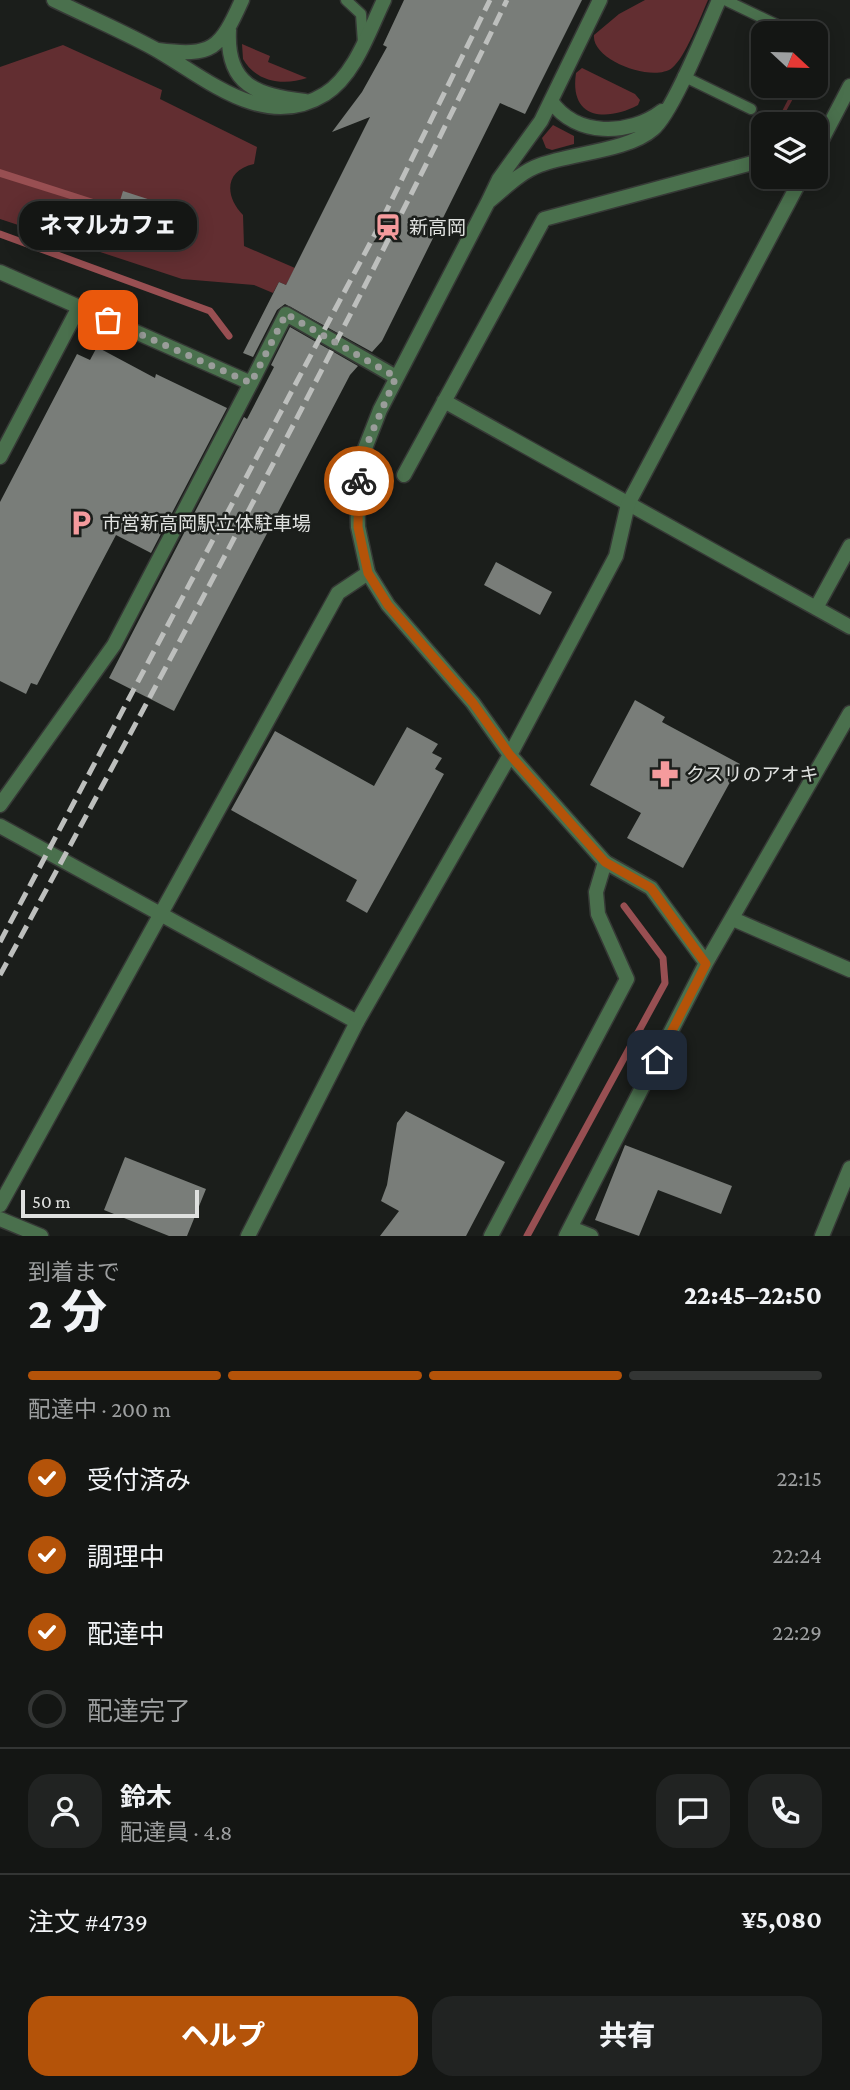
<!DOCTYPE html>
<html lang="ja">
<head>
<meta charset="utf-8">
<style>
	body { margin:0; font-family:"Crimson Pro","Noto Sans JP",serif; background:#212322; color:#f1f3f6; height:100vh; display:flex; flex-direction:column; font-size:26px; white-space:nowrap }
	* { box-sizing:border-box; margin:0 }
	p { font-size:23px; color:#9d9fa0 }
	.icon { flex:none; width:38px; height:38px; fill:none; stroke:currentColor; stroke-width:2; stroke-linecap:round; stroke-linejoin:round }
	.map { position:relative; height:1236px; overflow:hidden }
	.sheet { display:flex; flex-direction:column; background:#141614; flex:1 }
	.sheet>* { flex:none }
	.needle { width:46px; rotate:112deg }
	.fabs { position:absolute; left:751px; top:21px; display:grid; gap:14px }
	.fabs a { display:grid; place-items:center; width:77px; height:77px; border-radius:14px; background:#141614; box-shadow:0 4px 18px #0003,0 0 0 2px #333534; font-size:35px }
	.scale { position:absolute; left:21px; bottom:18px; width:178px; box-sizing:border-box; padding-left:7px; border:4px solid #dfe1df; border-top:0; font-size:19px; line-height:24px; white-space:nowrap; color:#dfe1df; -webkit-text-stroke:5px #1b1e1b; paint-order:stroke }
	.pin { position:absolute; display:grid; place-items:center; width:60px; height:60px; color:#fff; margin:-30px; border-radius:14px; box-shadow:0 4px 10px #0006 }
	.courier { position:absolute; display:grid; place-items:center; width:70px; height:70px; margin:-35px; border:5px solid #b45309; border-radius:50%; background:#fff; color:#222; box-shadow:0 2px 9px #0007 }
	.bubble { position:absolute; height:49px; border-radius:21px; background:#141614; box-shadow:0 4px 18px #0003,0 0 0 2px #333534; font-size:23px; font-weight:800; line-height:49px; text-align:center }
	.summary em { font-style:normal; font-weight:800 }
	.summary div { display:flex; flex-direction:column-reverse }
	.summary { display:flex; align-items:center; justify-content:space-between; height:119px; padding:0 28px }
	h1 { font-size:46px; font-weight:800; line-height:52px }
	.bar { display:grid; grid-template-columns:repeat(4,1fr); gap:10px 7px; align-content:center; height:84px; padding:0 28px }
	.bar i { height:9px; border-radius:5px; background:#333534 }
	.bar .on { background:#b45309 }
	.bar p { grid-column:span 4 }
	.line { display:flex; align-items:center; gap:18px; padding:0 28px; border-top:2px solid #333534 }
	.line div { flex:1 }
	.round { display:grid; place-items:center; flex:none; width:74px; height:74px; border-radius:21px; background:#212322 }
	ol { padding:0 28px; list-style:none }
	li { display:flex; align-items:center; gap:21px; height:77px }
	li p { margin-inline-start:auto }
	li .icon { padding:7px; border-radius:50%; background:#b45309; color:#fff; stroke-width:4 }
	li:last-child { color:#9d9fa0 }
	li i { width:38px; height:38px; border:4px solid #333534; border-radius:50% }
	.cta { display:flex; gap:14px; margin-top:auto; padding:14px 28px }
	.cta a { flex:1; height:80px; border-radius:21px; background:#b45309; color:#fff; font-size:28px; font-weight:800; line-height:80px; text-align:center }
	.cta a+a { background:#212322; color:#f1f3f6 }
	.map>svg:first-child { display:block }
	.green { fill:#622e31 }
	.water { fill:#984f52 }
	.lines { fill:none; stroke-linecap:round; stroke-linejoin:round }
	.stream { stroke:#984f52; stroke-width:7 }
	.building { fill:#797d79 }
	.service-casing { stroke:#363936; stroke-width:13 }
	.minor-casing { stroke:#363936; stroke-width:17 }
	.tertiary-casing { stroke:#363936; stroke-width:17 }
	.service { stroke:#4a704d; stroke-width:10 }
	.minor { stroke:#4a704d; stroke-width:14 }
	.tertiary { stroke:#4a704d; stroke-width:14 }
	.rail { stroke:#bdbfbd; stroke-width:5; stroke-dasharray:14 7; stroke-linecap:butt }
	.done { stroke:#9a9d9a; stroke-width:7; stroke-dasharray:0 12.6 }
	.route { stroke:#b45309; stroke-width:9 }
	.labels { text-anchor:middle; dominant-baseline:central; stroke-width:5; stroke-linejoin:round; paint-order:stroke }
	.poi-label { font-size:19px; fill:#dfe1df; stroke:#1b1e1b; text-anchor:start }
</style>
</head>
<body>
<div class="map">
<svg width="850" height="1236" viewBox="0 0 850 1236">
	<rect width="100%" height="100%" fill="#1b1e1b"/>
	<!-- green -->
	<path class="green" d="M645,0H708C701,16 685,58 672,68C653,83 591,60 594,35L619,14Z
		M242,44L270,56L268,62L307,78C283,86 256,82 243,59Z
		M63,45L162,90L160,99L257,147L254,164C225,170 224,196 243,215L244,246L295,268L286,285L279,282L273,293L254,285L182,279L0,219V67Z
		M582,68L635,94L640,100L638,105C606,122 569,119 576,73Z
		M795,86H800L779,124H763V131L754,133L763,115L777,121Z
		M553,125L574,136V144L552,150L546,148L542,138Z"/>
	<!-- water -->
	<path class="water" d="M0,169L115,206L113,212L107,211L106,214L102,212V209L0,177Z"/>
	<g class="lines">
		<!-- stream -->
		<path class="stream" d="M0,234L210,311L229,336
			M527,1236L665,983L663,958L624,906"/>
	</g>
	<!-- building -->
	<path class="building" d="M404,0H582L525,114L500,103L382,341L372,352L285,304L277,310L253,357L243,353L279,282L286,285L370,117L332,132L362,92L387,47L383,45Z
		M123,191L197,215L189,242L182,240L178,251L111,230Z
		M290,327L358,366L350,375L174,711L109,678L244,417L247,419L274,367L271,365Z
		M97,347L155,378L156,374L227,408L151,553L116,535L37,685L31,683L26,694L0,681V502L77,354L90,360Z
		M496,562L552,592L540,615L484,585Z
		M635,700L665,717L662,722L740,764L683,868L627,838L641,813L590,785Z
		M407,727L438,744L432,753L442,758L435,769L444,774L367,913L346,901L357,880L231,810L275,731L374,786Z
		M406,1111L505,1162L466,1236H380L399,1211L381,1201L387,1185L397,1123Z
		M625,1145L732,1186L721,1214L658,1190L639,1236L595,1220Z
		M125,1157L206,1189L187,1236H169L104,1210Z"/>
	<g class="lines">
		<defs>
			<path id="service" d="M346,0L361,14L363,43
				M725,0L790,31
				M683,76L751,109"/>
			<path id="minor" d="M0,272L251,383L114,645L0,805
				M251,383L286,314L396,377
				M444,401L850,627
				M0,457L79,307
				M404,475L544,219L756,162
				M816,608L850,546
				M0,826L357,1022
				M733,919L850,970
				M0,1205L338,593L368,573
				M571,1228L591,1236
				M491,1236L627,979L598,914L596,892L605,862L651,888L706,963
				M566,1236L706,963L850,713
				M822,1236L850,1168"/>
			<path id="tertiary" d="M54,0C87,16 122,31 155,49C206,78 264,132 325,94C355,75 369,31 384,0
				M600,0L541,121L499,179L488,202C504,189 520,172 540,165C572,153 628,151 653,129C672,114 707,27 719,0
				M229,30C226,86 257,95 305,101
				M158,50C213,57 220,49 242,0
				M551,101C576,137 629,136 662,111
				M816,151L850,86
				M488,202L380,410L364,451L357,490L358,527L368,573L388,605L473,703L510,755L605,862
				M0,1219L41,1236
				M248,1236L357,1022L510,755L616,556L628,504L802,177"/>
		</defs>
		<!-- service casing -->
		<use href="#service" class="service-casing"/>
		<!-- minor casing -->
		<use href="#minor" class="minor-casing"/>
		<!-- tertiary casing -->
		<use href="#tertiary" class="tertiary-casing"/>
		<!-- service -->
		<use href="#service" class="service"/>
		<!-- minor -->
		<use href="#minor" class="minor"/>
		<!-- tertiary -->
		<use href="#tertiary" class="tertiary"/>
		<!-- rail -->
		<path class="rail" d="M0,942L375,234L490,0
			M0,975C175,653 347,330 507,0"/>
	</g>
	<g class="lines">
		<!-- done -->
		<path class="done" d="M108,320L251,383L286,314L396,377L364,451L359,481"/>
		<!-- route -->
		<path class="route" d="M359,481L358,527L368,573L388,605L473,703L510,755L605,862L651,888L706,964L657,1060"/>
	</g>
	<!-- icons -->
	<defs>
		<symbol id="station-bare" viewBox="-9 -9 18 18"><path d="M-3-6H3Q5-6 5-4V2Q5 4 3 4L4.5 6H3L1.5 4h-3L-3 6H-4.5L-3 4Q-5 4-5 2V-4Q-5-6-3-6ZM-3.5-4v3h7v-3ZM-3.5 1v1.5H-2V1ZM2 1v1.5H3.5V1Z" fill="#f59b9d" stroke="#1b1e1b" stroke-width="2.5" paint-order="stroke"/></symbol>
		<symbol id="parking-bare" viewBox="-9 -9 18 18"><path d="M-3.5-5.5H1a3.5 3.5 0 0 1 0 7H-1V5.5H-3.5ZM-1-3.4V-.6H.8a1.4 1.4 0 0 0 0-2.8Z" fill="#f59b9d" stroke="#1b1e1b" stroke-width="2.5" paint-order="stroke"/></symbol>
		<symbol id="pharmacy-bare" viewBox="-9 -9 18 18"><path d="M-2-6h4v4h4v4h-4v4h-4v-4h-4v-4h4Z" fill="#f59b9d" stroke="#1b1e1b" stroke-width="2.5" paint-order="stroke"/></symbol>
	</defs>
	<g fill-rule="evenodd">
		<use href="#station-bare" x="369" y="208" width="38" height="38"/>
		<use href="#parking-bare" x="62" y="504" width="38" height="38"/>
		<use href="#pharmacy-bare" x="646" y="755" width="38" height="38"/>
	</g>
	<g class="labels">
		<!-- poi labels -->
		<g class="poi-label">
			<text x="409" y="227">新高岡</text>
			<text x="102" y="523">市営新高岡駅立体駐車場</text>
			<text x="686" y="774">クスリのアオキ</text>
		</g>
	</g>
</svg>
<div class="fabs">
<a><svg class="needle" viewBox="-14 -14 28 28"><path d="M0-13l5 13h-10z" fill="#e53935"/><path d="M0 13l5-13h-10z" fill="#9d9fa0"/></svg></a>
<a><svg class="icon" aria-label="layers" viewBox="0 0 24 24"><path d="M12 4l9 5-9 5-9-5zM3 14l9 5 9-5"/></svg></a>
</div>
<div class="scale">50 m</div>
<div class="pin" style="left:108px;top:320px;background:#ea580c"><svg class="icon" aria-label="bag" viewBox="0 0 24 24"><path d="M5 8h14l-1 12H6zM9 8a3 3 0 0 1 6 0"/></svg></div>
<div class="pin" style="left:657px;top:1060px;background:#1f2937"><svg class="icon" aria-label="home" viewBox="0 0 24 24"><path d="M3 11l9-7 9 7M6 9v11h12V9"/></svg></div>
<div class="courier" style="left:359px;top:481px"><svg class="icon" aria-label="bike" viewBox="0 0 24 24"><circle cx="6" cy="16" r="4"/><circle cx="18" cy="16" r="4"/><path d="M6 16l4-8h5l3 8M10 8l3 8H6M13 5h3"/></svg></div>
<div class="bubble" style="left:19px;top:201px;width:178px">ネマルカフェ</div>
</div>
<section class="sheet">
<div class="summary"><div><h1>2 分</h1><p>到着まで</p></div><em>22:45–22:50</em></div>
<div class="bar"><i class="on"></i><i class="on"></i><i class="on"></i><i></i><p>配達中 · 200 m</p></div>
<ol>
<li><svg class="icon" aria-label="check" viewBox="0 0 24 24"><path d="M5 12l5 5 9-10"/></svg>受付済み<p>22:15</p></li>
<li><svg class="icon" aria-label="check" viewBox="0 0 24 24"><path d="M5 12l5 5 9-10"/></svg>調理中<p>22:24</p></li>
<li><svg class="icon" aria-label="check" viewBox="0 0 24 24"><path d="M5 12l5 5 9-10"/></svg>配達中<p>22:29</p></li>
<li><i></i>配達完了</li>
</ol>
<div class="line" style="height:126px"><a class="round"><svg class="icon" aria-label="person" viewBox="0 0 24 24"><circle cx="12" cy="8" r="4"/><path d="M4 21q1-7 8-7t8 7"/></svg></a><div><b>鈴木</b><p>配達員 · 4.8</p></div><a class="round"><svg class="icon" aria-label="chat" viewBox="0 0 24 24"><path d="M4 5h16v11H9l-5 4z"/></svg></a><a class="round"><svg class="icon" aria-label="phone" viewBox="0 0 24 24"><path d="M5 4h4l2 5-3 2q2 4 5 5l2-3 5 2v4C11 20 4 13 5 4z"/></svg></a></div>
<div class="line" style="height:91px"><div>注文 #4739</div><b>¥5,080</b></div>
<div class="cta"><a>ヘルプ</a><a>共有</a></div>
</section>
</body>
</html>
